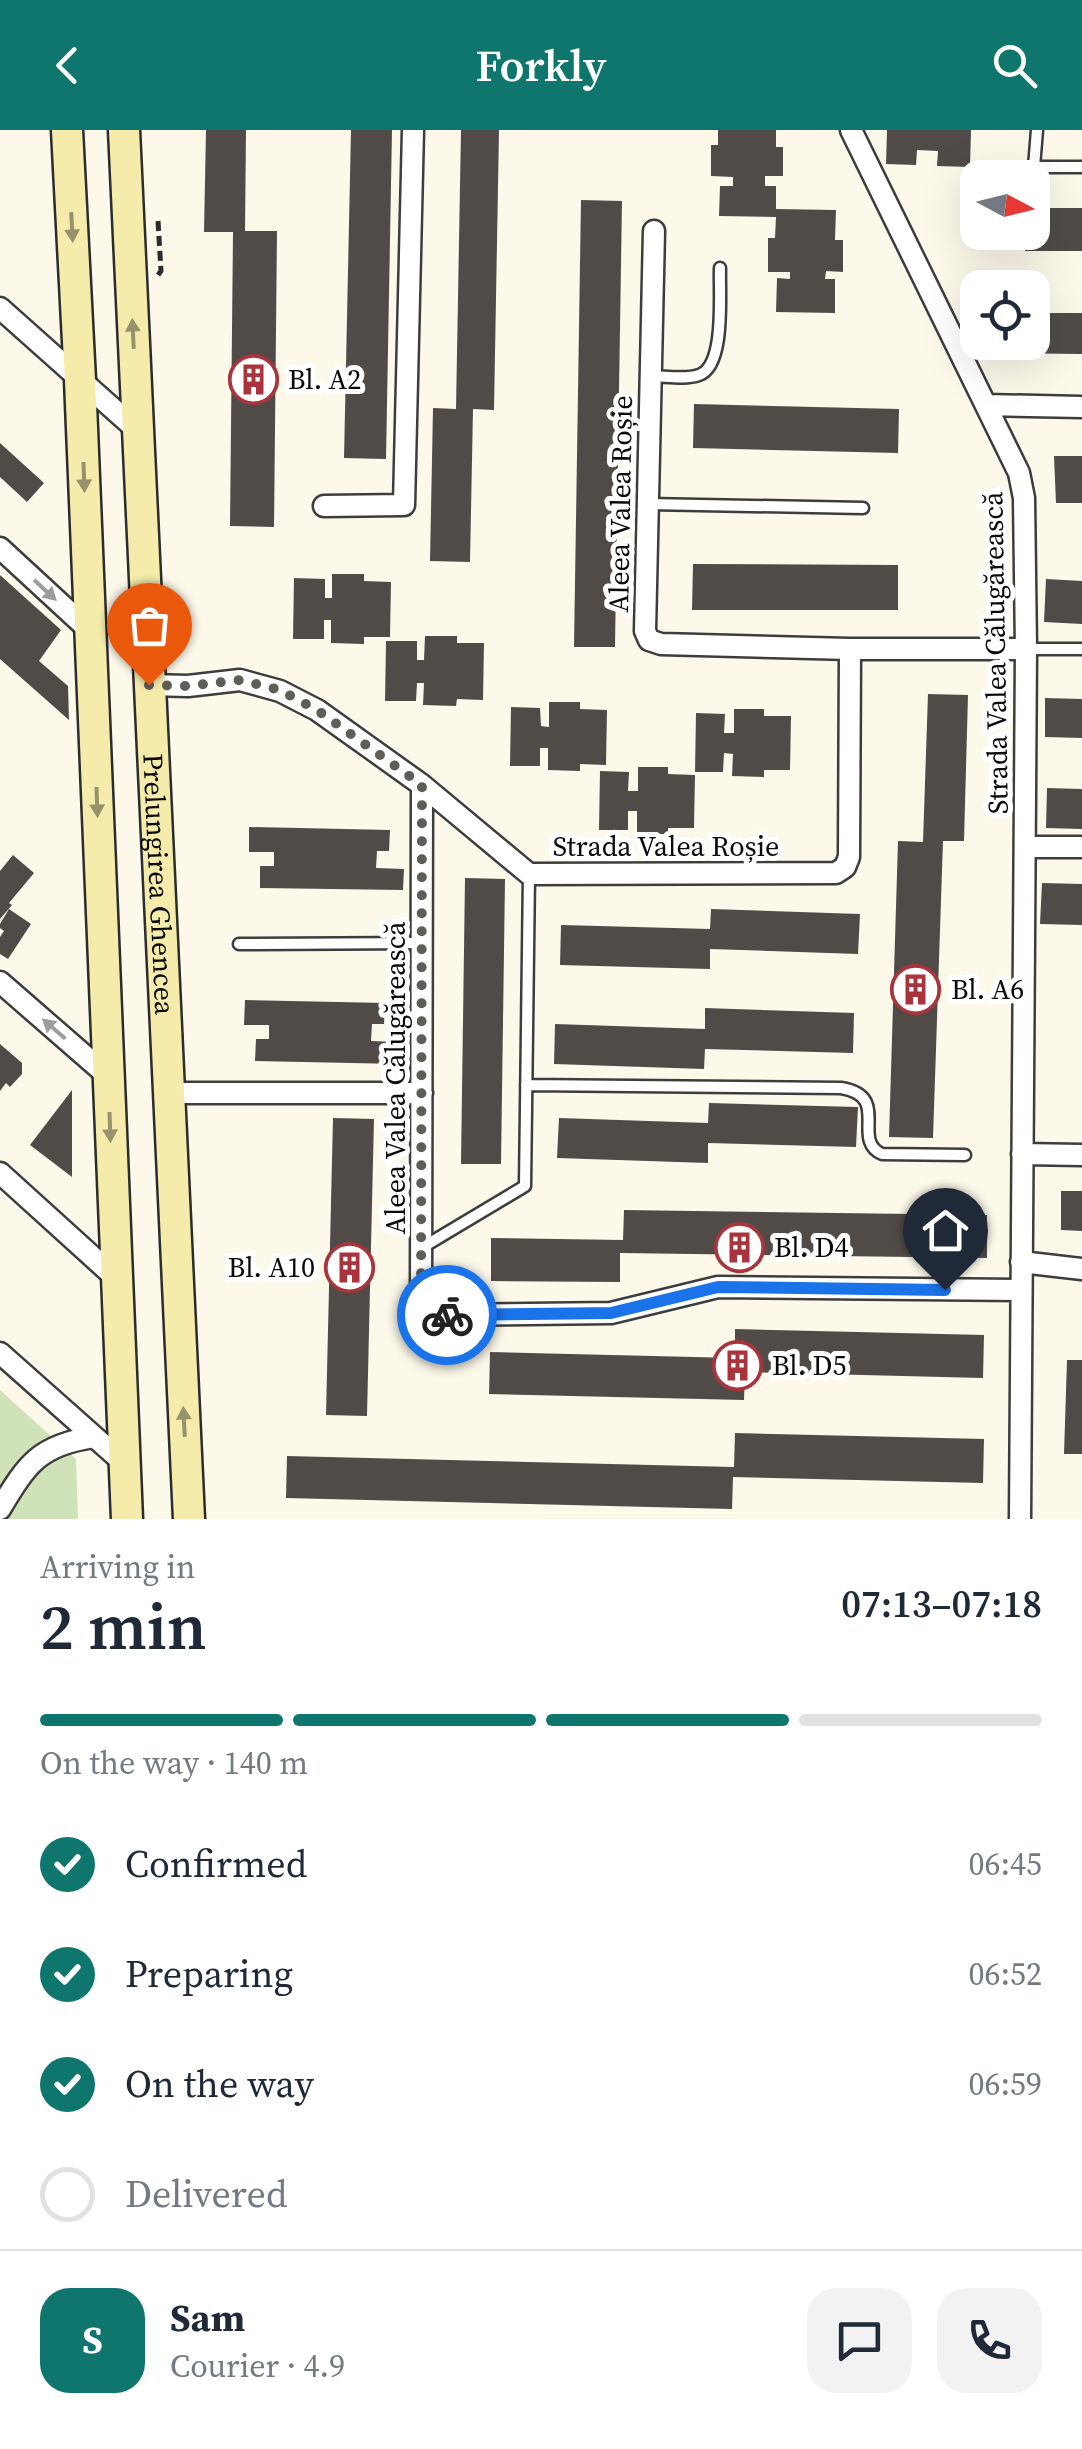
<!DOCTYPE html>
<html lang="en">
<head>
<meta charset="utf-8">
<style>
	body { margin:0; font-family:"Source Serif 4",serif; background:#f2f2f3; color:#1f2937; height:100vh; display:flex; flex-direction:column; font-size:38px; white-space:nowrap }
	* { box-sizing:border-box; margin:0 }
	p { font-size:32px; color:#747a83 }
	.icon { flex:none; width:55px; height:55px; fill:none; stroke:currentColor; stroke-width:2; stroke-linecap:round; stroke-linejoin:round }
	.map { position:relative; height:1389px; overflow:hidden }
	.panel { display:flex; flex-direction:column; background:#fff; flex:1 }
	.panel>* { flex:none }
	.needle { width:65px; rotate:97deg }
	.fabs { position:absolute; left:960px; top:30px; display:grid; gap:20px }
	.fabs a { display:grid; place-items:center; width:90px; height:90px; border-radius:20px; background:#fff; box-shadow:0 10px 40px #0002; font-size:50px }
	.pin { position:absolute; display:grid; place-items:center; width:85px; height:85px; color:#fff; margin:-102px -42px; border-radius:50% 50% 50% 0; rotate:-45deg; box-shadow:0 0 10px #0007 }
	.pin .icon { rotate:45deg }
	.courier { position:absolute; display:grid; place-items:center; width:100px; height:100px; margin:-50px; border:8px solid #1a73e8; border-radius:50%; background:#fff; color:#222; box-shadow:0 2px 12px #0007 }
	.head em { font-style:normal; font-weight:600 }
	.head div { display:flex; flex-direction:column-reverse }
	.head { display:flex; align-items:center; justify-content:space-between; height:170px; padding:0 40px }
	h1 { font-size:65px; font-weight:600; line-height:75px }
	.bar { display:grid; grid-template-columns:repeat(4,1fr); gap:15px 10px; align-content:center; height:120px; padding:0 40px }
	.bar i { height:12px; border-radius:8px; background:#e0e1e3 }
	.bar .current { background:#0f766e }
	.bar p { grid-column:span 4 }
	.line { display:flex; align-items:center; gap:25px; padding:0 40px; border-top:2px solid #e0e1e3 }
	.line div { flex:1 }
	.round { display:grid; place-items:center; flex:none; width:105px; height:105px; border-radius:30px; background:#f2f2f3 }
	ol { padding:0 40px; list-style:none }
	li { display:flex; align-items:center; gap:30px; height:110px }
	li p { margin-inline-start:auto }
	li .icon { padding:10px; border-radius:50%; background:#0f766e; color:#fff; stroke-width:4 }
	li:last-child { color:#747a83 }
	li i { width:55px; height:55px; border:5px solid #e0e1e3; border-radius:50% }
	header { display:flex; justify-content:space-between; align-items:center; height:130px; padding:0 40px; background:#0f766e; color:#fff; font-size:45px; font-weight:600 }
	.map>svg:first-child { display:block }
	.green { fill:#cfe2b8 }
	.building { fill:#514b48 }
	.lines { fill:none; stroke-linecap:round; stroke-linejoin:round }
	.lane-casing { stroke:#3d3d3d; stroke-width:15 }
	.street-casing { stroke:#3d3d3d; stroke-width:25 }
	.secondary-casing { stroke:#2c2c2c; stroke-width:35 }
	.path { stroke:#2c2c2c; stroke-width:5; stroke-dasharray:10 5; stroke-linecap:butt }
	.lane { stroke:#fff; stroke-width:10 }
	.street { stroke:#fff; stroke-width:20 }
	.secondary { stroke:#f5ecac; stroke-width:30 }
	.oneway { fill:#97926b }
	.oneway2 { fill:#9d9d9d }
	.done { stroke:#5f5d58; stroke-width:10; stroke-dasharray:0 18 }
	.route { stroke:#1a73e8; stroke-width:12 }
	.labels { text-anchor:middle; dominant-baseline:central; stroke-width:10; stroke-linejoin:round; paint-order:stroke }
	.poi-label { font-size:28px; fill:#0a0a0a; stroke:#fff; text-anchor:start }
	.street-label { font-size:28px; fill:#0a0a0a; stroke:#fff }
</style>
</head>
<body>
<header><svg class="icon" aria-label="back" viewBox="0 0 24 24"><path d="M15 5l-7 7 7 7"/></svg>Forkly<svg class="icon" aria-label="search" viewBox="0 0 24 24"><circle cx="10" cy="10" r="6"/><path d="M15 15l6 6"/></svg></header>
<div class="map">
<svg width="1082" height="1389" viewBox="0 0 1082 1389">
	<rect width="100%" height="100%" fill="#fcf8ea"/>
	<!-- green -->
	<path class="green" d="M0,1260L76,1329L78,1389H0Z"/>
	<!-- building -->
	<path class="building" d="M206,0H246L245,101H277L274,397L230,396L233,102H204Z
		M351,0H392L386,329L344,328Z
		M461,0H499L494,280L473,279L470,432L430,431L433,278L456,279Z
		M718,0H776V17H783V46H765V56H776V79L836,80L835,110H843V142L826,141L825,149H835V183L776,182L777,148L790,149V142H768V108H775L776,87L719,86L720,56H733V47L711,46V15H718Z
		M887,0H971L970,37L937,36L938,21L917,20L916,35L886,34Z
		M581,70L622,71L615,517H574Z
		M1032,78H1082V121H1025V102H1032Z
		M1032,183H1082V224L993,223V212H1032Z
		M694,274L899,279L898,323L693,318Z
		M0,313L44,353L27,372L0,347Z
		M1054,326H1082V373H1056Z
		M693,434L898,435V480H692Z
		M332,444H364V451L391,452L390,507H364V514L331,513V490H324V509H293L294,448L325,449V468H332Z
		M0,445L61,500L39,531L68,556L69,590L0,529Z
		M1046,449L1082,451V494L1044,492Z
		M425,506H457V513H484L483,570L457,569L456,576L423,575L424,553H417L416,571H385L386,511H417V530H424Z
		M928,564L968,565L964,711H943L933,1008L889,1007L898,711L923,712Z
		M1045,568L1082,569V608L1045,607Z
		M549,572H580V579L607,580L606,635L580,634V641L548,640V618H540V636H510L511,577L540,578L541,596L549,597Z
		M734,579H764V586H791L790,640H764V647L732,646L733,624L724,623L723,642H695L696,583L725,584L724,603H734Z
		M638,637H668V644L695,645L694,698H668V704H637V681H628V700H599L600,641L629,642L628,661H638Z
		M1047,658L1082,659V699L1046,698Z
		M249,697L390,700L389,721H377L376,738L404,739L403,760L260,758V736H274V722H249Z
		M13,725L34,743L9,773L12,775L0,789V741Z
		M465,748L505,749L501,1034H461Z
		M1042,753L1082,754V795L1040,794Z
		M9,779L31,794L8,829L0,824V807L4,801L0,798V794Z
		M711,779L860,784L858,824L710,819V839L560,835L561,795L710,799Z
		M245,870L385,873L384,894H372L371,911L399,912V934L255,931L256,909H269V895H244Z
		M705,878L854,883L853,923L705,919L704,939L554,934L555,894L705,899Z
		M0,914L22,933V944L10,957L6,953L0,961Z
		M72,960V1047L30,1015Z
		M709,973L858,977L856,1017L708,1013V1033L557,1028L559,988L708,993Z
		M333,988L374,989L367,1286L326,1285Z
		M1061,1061H1082V1101L1061,1100Z
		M624,1080L987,1085V1128L620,1123V1152L491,1151V1108L623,1110Z
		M735,1199L984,1205L983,1248L745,1242L744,1270L489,1264L490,1222L735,1228Z
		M1067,1230H1082V1324H1064Z
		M735,1303L984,1309L983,1353L733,1347L732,1379L286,1368L287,1326L734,1337Z"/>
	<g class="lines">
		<defs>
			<path id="lane" d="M1034,37L1037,0
				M1025,48L1034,37H1082
				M650,246C665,246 685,250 699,245C726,236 719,162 720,138
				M648,374L863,378
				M1027,519H1082
				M239,814L422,813
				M526,955L841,958C892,966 850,1010 882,1024L965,1025
				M423,1117L525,1056L529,744"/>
			<path id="street" d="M851,0L1019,343L1024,368L1026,519L1020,1389
				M654,101L645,501L649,510L661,514L850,519H1026
				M0,178L138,301
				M986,275L1082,277
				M324,376L404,375L413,0
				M0,418L90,501
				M149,555L188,556L240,550L280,561L317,580L422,655L529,744L836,743L845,737L849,727L850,519
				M422,655L421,1172L427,1181L439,1185L611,1183L718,1157L1021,1160
				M1025,717H1082
				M0,852L108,946
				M168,963H422
				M1022,1024L1082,1025
				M0,1043L117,1149
				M1021,1132L1082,1139
				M0,1223L125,1334
				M0,1379C27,1334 39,1315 94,1307"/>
			<g id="secondary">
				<path d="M67,0L80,250L127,1389"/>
				<path id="s1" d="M124,0L189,1389"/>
			</g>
		</defs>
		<!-- lane casing -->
		<use href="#lane" class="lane-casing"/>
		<!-- street casing -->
		<use href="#street" class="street-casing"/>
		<!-- secondary casing -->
		<use href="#secondary" class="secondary-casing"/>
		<!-- path -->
		<path class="path" d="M158,91L161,141L158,145"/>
		<!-- lane -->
		<use href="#lane" class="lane"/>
		<!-- street -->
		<use href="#street" class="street"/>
		<!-- secondary -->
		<use href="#secondary" class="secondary"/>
	</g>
	<!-- one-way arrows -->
	<defs><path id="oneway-solid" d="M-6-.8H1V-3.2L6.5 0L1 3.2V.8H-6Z" transform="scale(2.5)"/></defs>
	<g class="oneway">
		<use href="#oneway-solid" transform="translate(72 97) rotate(87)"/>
		<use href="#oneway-solid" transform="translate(133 204) rotate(-93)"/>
		<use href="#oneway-solid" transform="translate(84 347) rotate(88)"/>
		<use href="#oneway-solid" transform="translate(97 672) rotate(88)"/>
		<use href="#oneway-solid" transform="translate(110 997) rotate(88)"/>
		<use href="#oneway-solid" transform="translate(184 1292) rotate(-93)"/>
	</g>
	<g class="oneway2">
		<use href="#oneway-solid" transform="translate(45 460) rotate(43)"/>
		<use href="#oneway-solid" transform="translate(54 899) rotate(-139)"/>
	</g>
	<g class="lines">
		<!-- done -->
		<path class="done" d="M149,555L188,556L240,550L280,560L317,580L422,655L421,1172L427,1181L447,1185"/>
		<!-- route -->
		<path class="route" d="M447,1185L611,1183L718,1157L945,1160"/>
	</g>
	<!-- icons -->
	<defs>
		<symbol id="building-ring" viewBox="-11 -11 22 22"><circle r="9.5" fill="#fff" stroke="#a9343c" stroke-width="1.5"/><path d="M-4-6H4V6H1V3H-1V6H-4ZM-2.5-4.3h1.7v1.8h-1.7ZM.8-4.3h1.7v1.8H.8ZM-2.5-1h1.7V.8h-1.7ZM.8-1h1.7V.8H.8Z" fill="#a9343c"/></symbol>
	</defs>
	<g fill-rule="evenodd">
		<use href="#building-ring" x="226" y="222" width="55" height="55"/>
		<use href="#building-ring" x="888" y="832" width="55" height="55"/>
		<use href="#building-ring" x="712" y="1090" width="55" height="55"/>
		<use href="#building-ring" x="322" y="1110" width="55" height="55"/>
		<use href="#building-ring" x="710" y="1208" width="55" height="55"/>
	</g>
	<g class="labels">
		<!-- poi labels -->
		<g class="poi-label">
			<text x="288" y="249">Bl. A2</text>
			<text x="951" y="859">Bl. A6</text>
			<text x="774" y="1117">Bl. D4</text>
			<text x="315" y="1137" text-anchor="end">Bl. A10</text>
			<text x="772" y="1235">Bl. D5</text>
		</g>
		<!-- street labels -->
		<g class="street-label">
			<text transform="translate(620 374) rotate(-89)">Aleea Valea Roșie</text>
			<text transform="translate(995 523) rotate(-91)">Strada Valea Călugărească</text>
			<text x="666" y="716">Strada Valea Roșie</text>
			<text stroke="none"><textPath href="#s1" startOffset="755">Prelungirea Ghencea</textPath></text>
			<text transform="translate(395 948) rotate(-90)">Aleea Valea Călugărească</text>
		</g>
	</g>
</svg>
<div class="fabs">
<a><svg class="needle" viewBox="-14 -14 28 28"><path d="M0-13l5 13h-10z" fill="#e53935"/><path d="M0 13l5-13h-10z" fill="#747a83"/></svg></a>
<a><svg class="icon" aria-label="locate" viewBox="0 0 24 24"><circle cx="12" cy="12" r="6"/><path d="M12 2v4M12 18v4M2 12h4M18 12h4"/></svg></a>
</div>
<div class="pin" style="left:149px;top:555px;background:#ea580c"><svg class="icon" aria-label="bag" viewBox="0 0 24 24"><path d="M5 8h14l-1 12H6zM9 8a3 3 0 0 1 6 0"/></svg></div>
<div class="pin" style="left:945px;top:1160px;background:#1f2937"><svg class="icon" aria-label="home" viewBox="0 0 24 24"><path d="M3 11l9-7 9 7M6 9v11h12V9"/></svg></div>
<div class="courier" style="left:447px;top:1185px"><svg class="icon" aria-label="bike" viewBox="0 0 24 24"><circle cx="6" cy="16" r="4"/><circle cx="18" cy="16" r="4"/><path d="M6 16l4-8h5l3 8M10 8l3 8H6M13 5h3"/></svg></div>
</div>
<section class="panel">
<div class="head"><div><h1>2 min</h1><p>Arriving in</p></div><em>07:13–07:18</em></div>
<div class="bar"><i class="current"></i><i class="current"></i><i class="current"></i><i></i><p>On the way · 140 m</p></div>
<ol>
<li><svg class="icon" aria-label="check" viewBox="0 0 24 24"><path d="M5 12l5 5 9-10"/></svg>Confirmed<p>06:45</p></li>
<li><svg class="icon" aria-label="check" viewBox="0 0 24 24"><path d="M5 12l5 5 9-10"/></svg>Preparing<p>06:52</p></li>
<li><svg class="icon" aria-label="check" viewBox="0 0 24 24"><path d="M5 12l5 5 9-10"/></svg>On the way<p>06:59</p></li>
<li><i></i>Delivered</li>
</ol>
<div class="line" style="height:180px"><b class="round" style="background:#0f766e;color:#fff">S</b><div><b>Sam</b><p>Courier · 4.9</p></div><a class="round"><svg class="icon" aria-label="chat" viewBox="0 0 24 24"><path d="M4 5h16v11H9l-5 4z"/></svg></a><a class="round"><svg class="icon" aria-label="phone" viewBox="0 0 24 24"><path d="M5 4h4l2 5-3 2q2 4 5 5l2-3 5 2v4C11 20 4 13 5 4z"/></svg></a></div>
</section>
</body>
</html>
